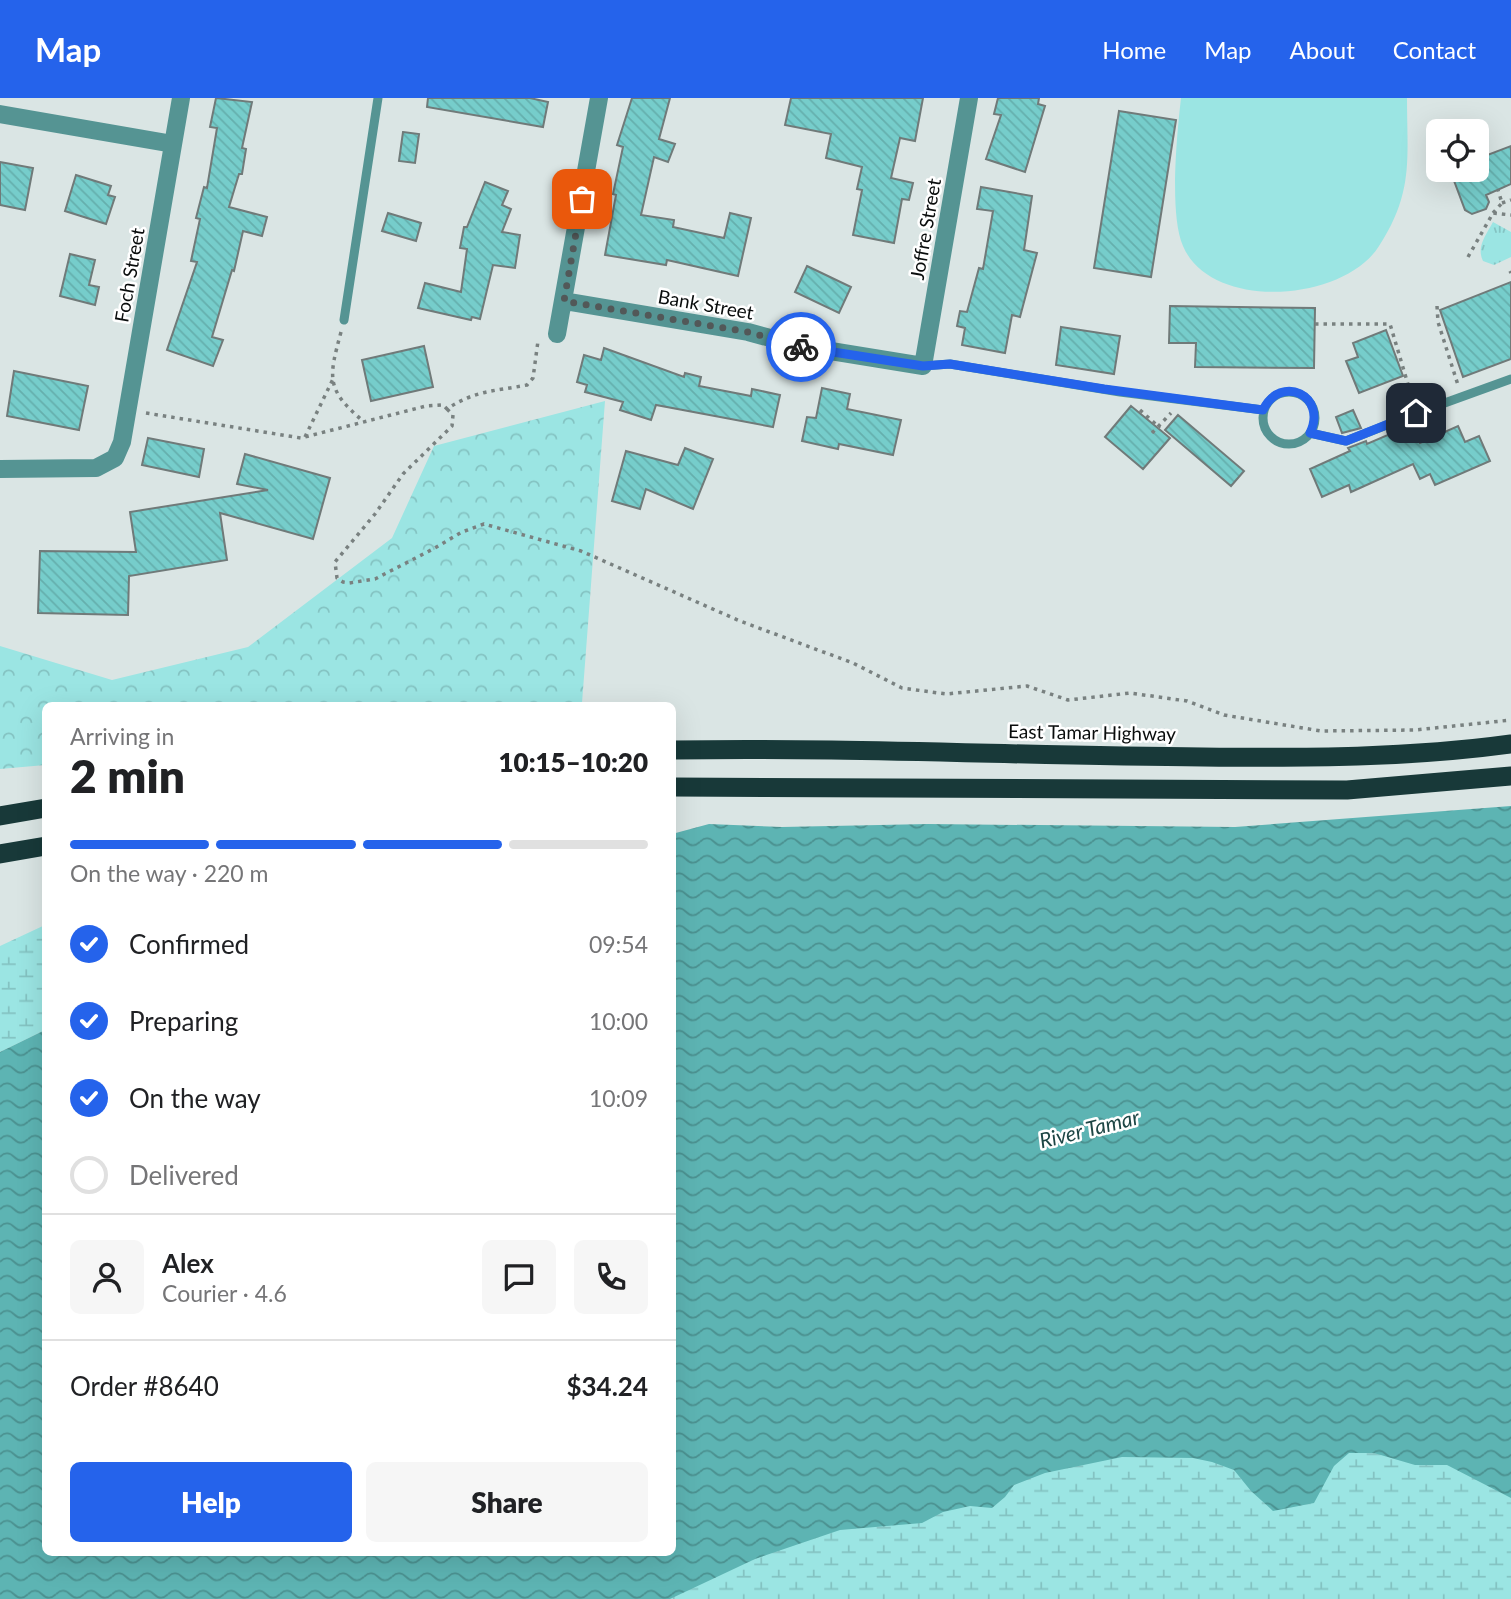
<!DOCTYPE html>
<html lang="en">
<head>
<meta charset="utf-8">
<style>
	body { margin:0; font-family:Lato,sans-serif; background:#f6f6f6; color:#202124; height:100vh; display:flex; flex-direction:column; font-size:26px; white-space:nowrap }
	* { box-sizing:border-box; margin:0 }
	p { font-size:23px; color:#757577 }
	.icon { flex:none; width:38px; height:38px; fill:none; stroke:currentColor; stroke-width:2; stroke-linecap:round; stroke-linejoin:round }
	.map { position:relative; flex:1; overflow:hidden }
	.sheet { position:absolute; left:42px; top:604px; width:634px; height:854px; display:flex; flex-direction:column; background:#fff; border-radius:10px; box-shadow:0 7px 28px #0002 }
	.sheet>* { flex:none }
	.tools { position:absolute; left:1426px; top:21px; display:grid; gap:14px }
	.tools a { display:grid; place-items:center; width:63px; height:63px; border-radius:10px; background:#fff; box-shadow:0 7px 28px #0002; font-size:35px }
	.pin { position:absolute; display:grid; place-items:center; width:60px; height:60px; color:#fff; margin:-30px; border-radius:14px; box-shadow:0 4px 10px #0006 }
	.courier { position:absolute; display:grid; place-items:center; width:70px; height:70px; margin:-35px; border:5px solid #2563eb; border-radius:50%; background:#fff; color:#222; box-shadow:0 2px 9px #0007 }
	.head em { font-style:normal; font-weight:800 }
	.head div { display:flex; flex-direction:column-reverse }
	.head { display:flex; align-items:center; justify-content:space-between; height:119px; padding:0 28px }
	h1 { font-size:46px; font-weight:800; line-height:52px }
	.bar { display:grid; grid-template-columns:repeat(4,1fr); gap:10px 7px; align-content:center; height:84px; padding:0 28px }
	.bar i { height:9px; border-radius:5px; background:#e0e0e0 }
	.bar .selected { background:#2563eb }
	.bar p { grid-column:span 4 }
	.line { display:flex; align-items:center; gap:18px; padding:0 28px; border-top:2px solid #e0e0e0 }
	.line div { flex:1 }
	.round { display:grid; place-items:center; flex:none; width:74px; height:74px; border-radius:10px; background:#f6f6f6 }
	ol { padding:0 28px; list-style:none }
	li { display:flex; align-items:center; gap:21px; height:77px }
	li p { margin-inline-start:auto }
	li .icon { padding:7px; border-radius:50%; background:#2563eb; color:#fff; stroke-width:4 }
	li:last-child { color:#757577 }
	li i { width:38px; height:38px; border:4px solid #e0e0e0; border-radius:50% }
	.primary-button { display:flex; gap:14px; margin-top:auto; padding:14px 28px }
	.primary-button a { flex:1; height:80px; border-radius:10px; background:#2563eb; color:#fff; font-size:28px; font-weight:800; line-height:80px; text-align:center }
	.primary-button a+a { background:#f6f6f6; color:#202124 }
	header { display:flex; align-items:center; gap:42px; box-sizing:border-box; height:98px; padding:0 35px; background:#2563eb; color:#fff }
	header strong { font-size:33px }
	nav { display:flex; gap:38px; margin-inline-start:auto; font-size:24px }
	.map>svg:first-child { display:block }
	.grass { fill:url(#grass-tufts) }
	.forest { fill:url(#forest-crowns) }
	.wetland { fill:url(#wetland-marsh) }
	.pitch { fill:#9be5e3 }
	.water { fill:url(#water-waves) }
	.building { fill:url(#building-back-hatch); stroke:#707a79; stroke-width:2 }
	.lines { fill:none; stroke-linecap:round; stroke-linejoin:round }
	.path { stroke:#798180; stroke-width:3.5; stroke-dasharray:3.5 5; stroke-linecap:butt }
	.service { stroke:#559493; stroke-width:9 }
	.minor { stroke:#559493; stroke-width:18 }
	.trunk { stroke:#183939; stroke-width:19 }
	.done { stroke:#525858; stroke-width:7; stroke-dasharray:0 12.6 }
	.route { stroke:#2563eb; stroke-width:9 }
	.labels { text-anchor:middle; dominant-baseline:central; stroke-width:5; stroke-linejoin:round; paint-order:stroke }
	.street-label { font-size:19px; fill:#090c0c; stroke:#fff }
	.water-label { font-size:21px; font-style:italic; fill:#1d4645; stroke:#fff }
</style>
</head>
<body>
<header>
<strong>Map</strong>
<nav><a>Home</a><a>Map</a><a>About</a><a>Contact</a></nav>
</header>
<div class="map">
<svg width="1511" height="1501" viewBox="0 0 1511 1501">
	<defs>
		<pattern id="grass-tufts" width="24" height="20" patternUnits="userSpaceOnUse" patternTransform="scale(1.75)"><rect width="24" height="20" fill="#9be5e3"/><path d="M3 7l-1-3M5 7V3M7 7l1-3M15 17l-1-3M17 17v-4M19 17l1-3" fill="none" stroke="#84c3c2"/></pattern>
		<pattern id="forest-crowns" width="20" height="18" patternUnits="userSpaceOnUse" patternTransform="scale(1.75)"><rect width="20" height="18" fill="#9be5e3"/><path d="M2 6a3 3 0 1 1 6 0M12 15a3 3 0 1 1 6 0" fill="none" stroke="#84c3c2"/></pattern>
		<pattern id="wetland-marsh" width="20" height="14" patternUnits="userSpaceOnUse" patternTransform="scale(1.75)"><rect width="20" height="14" fill="#9be5e3"/><path d="M1 5h8M5 5V1M11 12h8M15 12V8" fill="none" stroke="#84c3c2"/></pattern>
		<pattern id="water-waves" width="16" height="10" patternUnits="userSpaceOnUse" patternTransform="scale(1.75)"><rect width="16" height="10" fill="#5db4b3"/><path d="M0 5q4-4 8 0t8 0" fill="none" stroke="#4b9190"/></pattern>
		<pattern id="building-back-hatch" width="6" height="6" patternUnits="userSpaceOnUse" patternTransform="scale(1.75)"><rect width="6" height="6" fill="#76cdcb"/><path d="M-1 5l2 2M0 0l6 6M5-1l2 2" fill="none" stroke="#65afad"/></pattern>
	</defs>
	<rect width="100%" height="100%" fill="#dae5e4"/>
	<!-- grass -->
	<path class="grass" d="M1493,124L1511,134V159L1494,167L1483,163C1476,149 1486,137 1493,124Z"/>
	<!-- forest -->
	<path class="forest" d="M605,303L582,605L565,607H46L45,667L0,671V548L112,582L248,549L392,440L434,348Z"/>
	<!-- wetland -->
	<path class="wetland" d="M45,827V932L0,954V848Z
		M1511,1187V1501H591Z"/>
	<!-- pitch -->
	<path class="pitch" d="M1181,0H1407C1407,60 1414,94 1379,148C1344,204 1211,214 1183,148C1169,116 1177,36 1181,0Z"/>
	<!-- water -->
	<path class="water" d="M1511,708V1400L1447,1367H1415L1374,1355H1349L1334,1368L1314,1405L1273,1413L1251,1393L1234,1372L1212,1364L1193,1360L1122,1359L1045,1375L1014,1387L1005,1399L992,1410L970,1408L943,1414L922,1425L840,1432L755,1461L670,1501H0V954L45,932L46,1454H672V736L709,726L782,729L928,726L1235,729Z"/>
	<!-- building -->
	<path class="building" d="M216,0L252,4L242,50L246,51L242,76H239L229,109L267,119L262,138L243,133L234,173L232,172L212,239L223,242L213,268L167,252L197,164L191,163L200,121L196,120L204,89L207,90L217,30L210,29Z
		M428,0H530L548,4L543,29L427,9Z
		M632,0H670L659,41L675,46L668,64L654,59L641,117L674,122L673,129L724,140L730,115L751,120L738,178L667,162L666,167L605,157L616,97L613,96L623,49L617,47Z
		M791,0H923L915,43L900,40L891,80L913,85L909,102L902,101L894,145L853,137L862,92L857,91L862,69L826,60L831,36L785,27Z
		M998,0H1039L1038,6L1045,8L1025,74L986,61L1001,17L994,16Z
		M1119,13L1176,22L1151,179L1094,170Z
		M403,34L419,36L415,65L399,63Z
		M1511,48V86L1486,97L1489,104L1486,111L1472,116L1465,112L1450,72H1477V61Z
		M0,64L33,70L25,112L0,107Z
		M76,77L111,88L108,97L115,99L106,126L65,113Z
		M485,84L508,93L502,107L511,111L502,134L520,137L515,170L493,167L480,221L472,219L471,222L418,210L425,185L461,194L467,151L460,150L464,129H467Z
		M981,89L1032,98L1024,152L1037,155L1020,219L1012,217L1005,255L962,247L965,230L957,228L960,213L967,214L979,170L983,171L993,113L977,111Z
		M388,115L421,125L416,143L382,133Z
		M70,156L95,162L89,187L99,189L95,207L60,198Z
		M807,168L851,189L839,215L795,194Z
		M1511,184V261L1463,279L1440,212Z
		M1170,208L1315,210L1314,270L1195,269L1196,245H1169Z
		M1061,229L1120,238L1114,276L1056,267Z
		M1386,232L1403,278L1359,295L1346,263L1358,259L1353,245Z
		M424,248L433,289L371,303L362,262Z
		M604,250L684,279L685,275L701,279L699,288L751,298L752,291L780,297L773,329L656,307L651,322L620,312L623,304L585,294L587,287L577,284L584,257L601,262Z
		M14,273L88,288L79,332L7,318Z
		M822,290L850,296L847,311L901,322L893,357L839,346L838,351L802,343L807,319L816,320Z
		M1131,308L1170,340L1143,371L1105,339Z
		M1353,312L1361,330L1342,335L1336,319Z
		M1178,317L1244,373L1231,388L1165,332Z
		M1458,328L1465,344L1479,338L1490,363L1435,387L1430,376L1420,381L1413,366L1351,394L1349,387L1322,399L1310,371L1350,353L1348,350L1366,343L1367,346L1404,330L1410,343L1416,339L1420,345Z
		M148,340L204,351L199,379L142,367Z
		M685,350L713,361L693,411L646,391L640,411L612,403L626,353L678,367Z
		M245,356L330,380L313,441L220,415L227,462L129,478L128,517L38,515L40,453L136,454L130,414L268,392L237,386Z"/>
	<g class="lines">
		<!-- path -->
		<path class="path" d="M1502,105L1511,102
			M1493,115L1502,105L1498,92
			M1468,159L1493,115L1511,117
			M1510,173L1511,175
			M1437,208L1438,224L1458,287
			M1315,226H1390L1413,303
			M341,234C329,279 325,291 363,323
			M447,311L453,317L452,328L403,376L375,416L335,464L337,480L343,484L349,485L375,481L433,451L462,434L484,426L581,453L740,523L853,565L902,590L946,596L1027,588L1068,602L1130,595L1187,603L1224,617L1321,633L1415,632L1511,622
			M1140,312L1160,330
			M146,315L301,340L426,308L443,307L447,311C475,292 496,293 527,287L533,280L538,243
			M1152,335L1171,315
			M305,339L333,281"/>
		<!-- service -->
		<path class="service" d="M344,222L378,0
			M923,268L950,266L1120,294L1263,312
			M1263 320a26 26 0 1 1 52 0a26 26 0 1 1-52 0Z
			M1310,335L1346,343L1417,315L1511,281"/>
		<!-- minor -->
		<path class="minor" d="M0,16L173,46
			M564,203L748,234L800,248L923,268L969,0
			M557,236L599,0
			M0,371L96,370L115,360L122,344L181,0"/>
		<!-- trunk -->
		<path class="trunk" d="M672,652C849,649 1026,658 1203,659C1306,660 1409,660 1511,646
			M672,689L1347,692L1511,678
			M0,718L46,710
			M0,756L46,748"/>
	</g>
	<g class="lines">
		<!-- done -->
		<path class="done" d="M582,101L564,203L748,234L801,249"/>
		<!-- route -->
		<path class="route" d="M801,249L923,268L950,266L1104,291L1263,312C1281,275 1328,298 1310,335L1346,343L1416,315"/>
	</g>
	<g class="labels">
		<!-- street labels -->
		<g class="street-label">
			<text transform="translate(925 131) rotate(-80)">Joffre Street</text>
			<text transform="translate(129 177) rotate(-80)">Foch Street</text>
			<text transform="translate(706 206) rotate(10)">Bank Street</text>
			<text transform="translate(1092 634) rotate(1)">East Tamar Highway</text>
		</g>
		<!-- water labels -->
		<g class="water-label">
			<text transform="translate(1089 1030) rotate(-14)">River Tamar</text>
		</g>
	</g>
</svg>
<div class="tools">
<a><svg class="icon" aria-label="locate" viewBox="0 0 24 24"><circle cx="12" cy="12" r="6"/><path d="M12 2v4M12 18v4M2 12h4M18 12h4"/></svg></a>
</div>
<div class="pin" style="left:582px;top:101px;background:#ea580c"><svg class="icon" aria-label="bag" viewBox="0 0 24 24"><path d="M5 8h14l-1 12H6zM9 8a3 3 0 0 1 6 0"/></svg></div>
<div class="pin" style="left:1416px;top:315px;background:#1f2937"><svg class="icon" aria-label="home" viewBox="0 0 24 24"><path d="M3 11l9-7 9 7M6 9v11h12V9"/></svg></div>
<div class="courier" style="left:801px;top:249px"><svg class="icon" aria-label="bike" viewBox="0 0 24 24"><circle cx="6" cy="16" r="4"/><circle cx="18" cy="16" r="4"/><path d="M6 16l4-8h5l3 8M10 8l3 8H6M13 5h3"/></svg></div>
<section class="sheet">
<div class="head"><div><h1>2 min</h1><p>Arriving in</p></div><em>10:15–10:20</em></div>
<div class="bar"><i class="selected"></i><i class="selected"></i><i class="selected"></i><i></i><p>On the way · 220 m</p></div>
<ol>
<li><svg class="icon" aria-label="check" viewBox="0 0 24 24"><path d="M5 12l5 5 9-10"/></svg>Confirmed<p>09:54</p></li>
<li><svg class="icon" aria-label="check" viewBox="0 0 24 24"><path d="M5 12l5 5 9-10"/></svg>Preparing<p>10:00</p></li>
<li><svg class="icon" aria-label="check" viewBox="0 0 24 24"><path d="M5 12l5 5 9-10"/></svg>On the way<p>10:09</p></li>
<li><i></i>Delivered</li>
</ol>
<div class="line" style="height:126px"><a class="round"><svg class="icon" aria-label="person" viewBox="0 0 24 24"><circle cx="12" cy="8" r="4"/><path d="M4 21q1-7 8-7t8 7"/></svg></a><div><b>Alex</b><p>Courier · 4.6</p></div><a class="round"><svg class="icon" aria-label="chat" viewBox="0 0 24 24"><path d="M4 5h16v11H9l-5 4z"/></svg></a><a class="round"><svg class="icon" aria-label="phone" viewBox="0 0 24 24"><path d="M5 4h4l2 5-3 2q2 4 5 5l2-3 5 2v4C11 20 4 13 5 4z"/></svg></a></div>
<div class="line" style="height:91px"><div>Order #8640</div><b>$34.24</b></div>
<div class="primary-button"><a>Help</a><a>Share</a></div>
</section>
</div>
</body>
</html>
